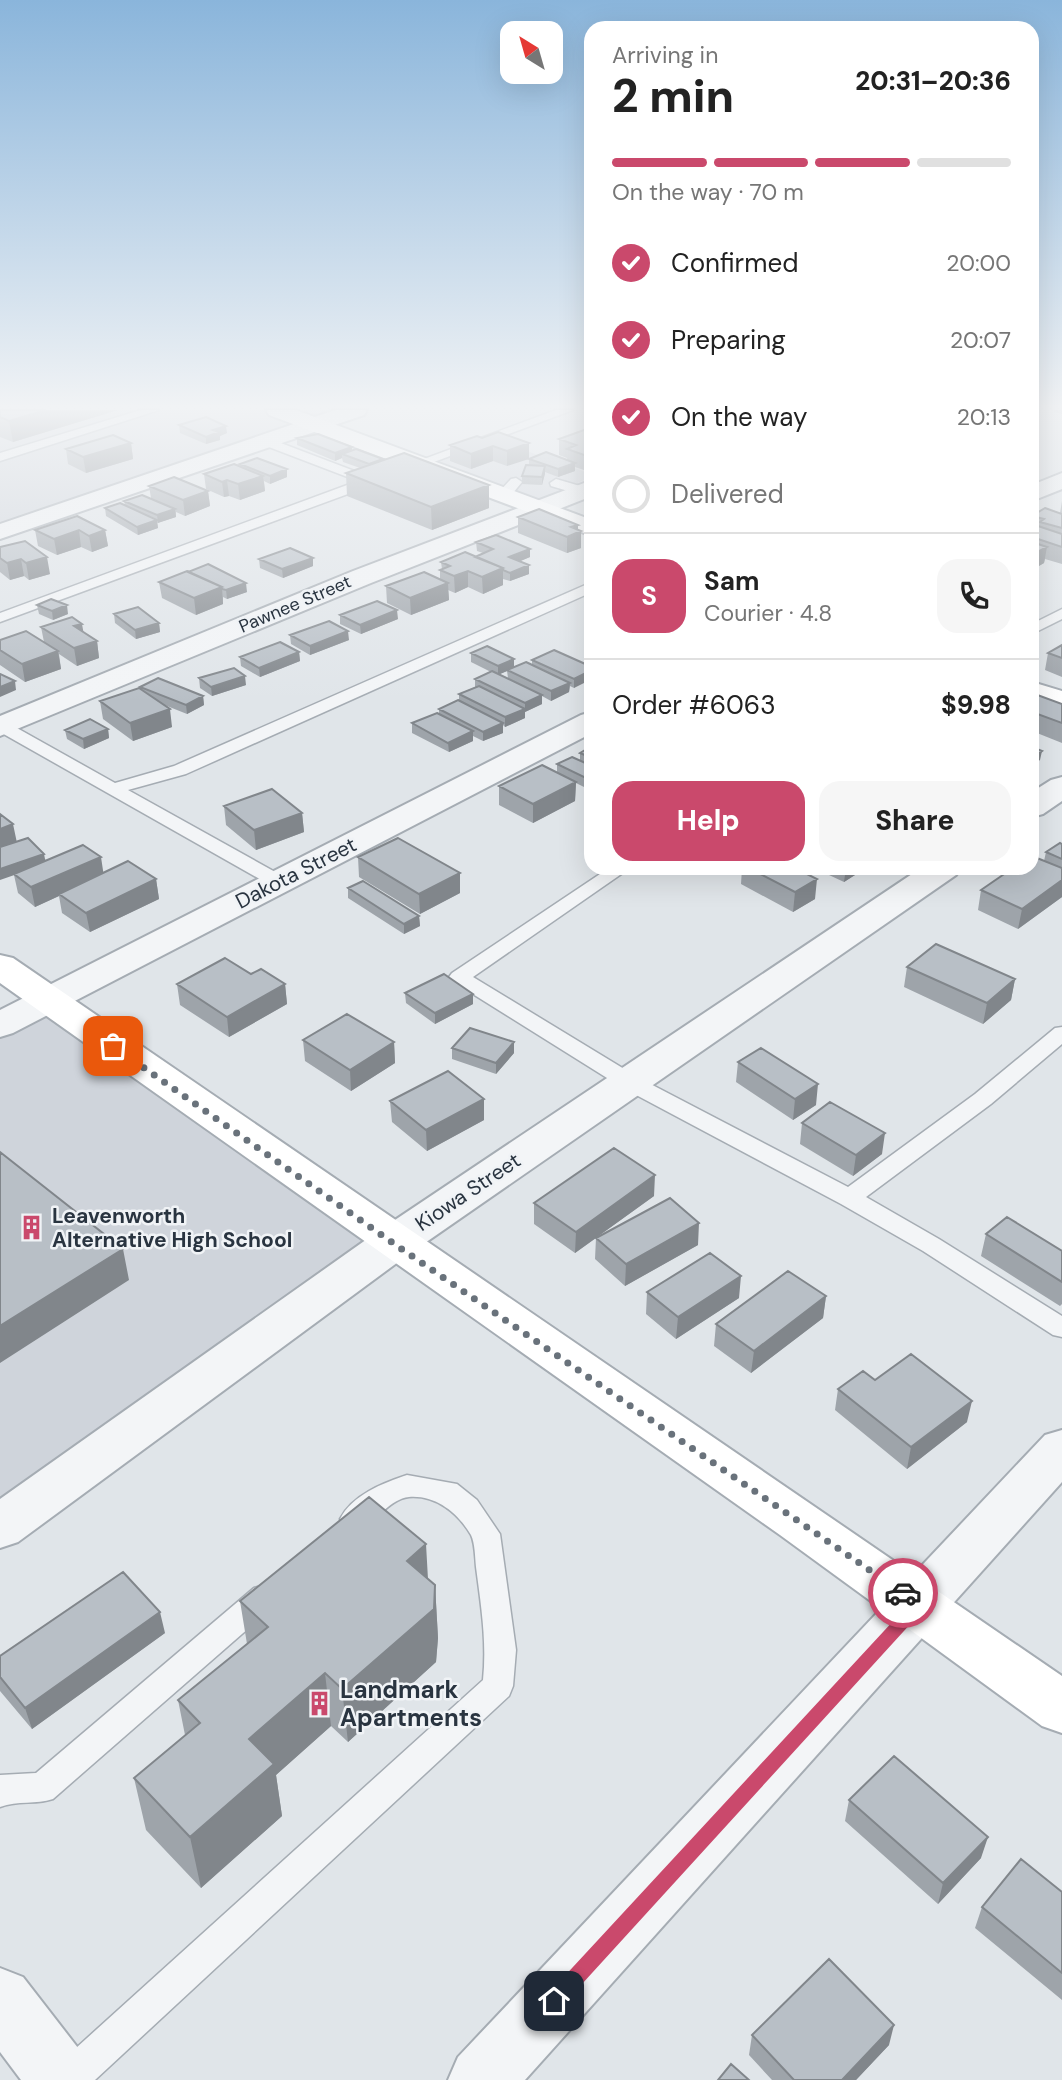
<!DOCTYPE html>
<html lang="en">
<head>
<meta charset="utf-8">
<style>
	body { margin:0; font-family:"DM Sans",sans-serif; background:#f6f6f6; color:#222; height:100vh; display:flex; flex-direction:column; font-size:26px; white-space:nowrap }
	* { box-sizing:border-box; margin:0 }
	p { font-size:23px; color:#767676 }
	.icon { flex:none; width:38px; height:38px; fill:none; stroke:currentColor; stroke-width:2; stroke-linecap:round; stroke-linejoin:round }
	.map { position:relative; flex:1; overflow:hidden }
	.details { position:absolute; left:584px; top:21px; width:455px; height:854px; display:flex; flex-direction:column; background:#fff; border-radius:21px; box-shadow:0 7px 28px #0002 }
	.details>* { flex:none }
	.needle { width:46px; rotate:323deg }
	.controls { position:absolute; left:500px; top:21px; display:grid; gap:14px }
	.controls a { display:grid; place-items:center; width:63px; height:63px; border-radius:14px; background:#fff; box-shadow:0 7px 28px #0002; font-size:35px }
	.pin { position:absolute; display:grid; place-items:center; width:60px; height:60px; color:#fff; margin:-30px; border-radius:14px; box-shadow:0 4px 10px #0006 }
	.courier { position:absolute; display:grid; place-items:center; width:70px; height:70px; margin:-35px; border:5px solid #ca496c; border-radius:50%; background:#fff; color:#222; box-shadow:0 2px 9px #0007 }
	.headline em { font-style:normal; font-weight:800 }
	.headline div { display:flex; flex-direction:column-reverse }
	.headline { display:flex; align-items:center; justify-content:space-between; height:119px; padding:0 28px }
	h1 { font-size:46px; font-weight:800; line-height:52px }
	.bar { display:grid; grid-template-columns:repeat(4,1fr); gap:10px 7px; align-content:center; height:84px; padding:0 28px }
	.bar i { height:9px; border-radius:5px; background:#e0e0e0 }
	.bar .active { background:#ca496c }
	.bar p { grid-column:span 4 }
	.line { display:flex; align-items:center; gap:18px; padding:0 28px; border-top:2px solid #e0e0e0 }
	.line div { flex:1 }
	.round { display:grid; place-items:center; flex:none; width:74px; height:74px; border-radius:21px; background:#f6f6f6 }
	ol { padding:0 28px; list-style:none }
	li { display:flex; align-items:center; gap:21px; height:77px }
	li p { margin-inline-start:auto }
	li .icon { padding:7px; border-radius:50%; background:#ca496c; color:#fff; stroke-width:4 }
	li:last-child { color:#767676 }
	li i { width:38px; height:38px; border:4px solid #e0e0e0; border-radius:50% }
	.button { display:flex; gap:14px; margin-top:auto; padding:14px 28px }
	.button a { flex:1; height:80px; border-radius:21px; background:#ca496c; color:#fff; font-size:28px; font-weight:800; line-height:80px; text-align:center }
	.button a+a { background:#f6f6f6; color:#222 }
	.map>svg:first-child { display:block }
	.built { fill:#cfd4db }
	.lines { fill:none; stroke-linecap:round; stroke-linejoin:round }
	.lane-casing { stroke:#a5acb3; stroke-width:3 }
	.street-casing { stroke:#a5acb3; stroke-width:4 }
	.secondary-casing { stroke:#a5acb3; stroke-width:4 }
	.lane { fill:#f3f5f7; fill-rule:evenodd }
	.street { fill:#f3f5f7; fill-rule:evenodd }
	.secondary { fill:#fff; fill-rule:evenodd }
	.wall { fill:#9ea4aa; fill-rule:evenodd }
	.shaded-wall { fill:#81868b }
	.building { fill:#b8bfc6; stroke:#81868b; stroke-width:2 }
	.route { fill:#ca496c }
	.done { stroke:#69727b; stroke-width:7; stroke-dasharray:0 12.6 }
	.labels { text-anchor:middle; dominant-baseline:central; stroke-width:5; stroke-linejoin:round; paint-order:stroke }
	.far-street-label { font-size:18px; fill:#293440; stroke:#f0f3f6 }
	.street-label { font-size:21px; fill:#293440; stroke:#f0f3f6 }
	.poi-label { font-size:21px; font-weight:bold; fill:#293440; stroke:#f0f3f6; text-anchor:start }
	.near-poi-label { font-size:24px; font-weight:bold; fill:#293440; stroke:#f0f3f6; text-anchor:start }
</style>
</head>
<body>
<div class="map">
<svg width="1062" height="2080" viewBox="0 0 1062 2080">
	<rect width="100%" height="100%" fill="#e0e5e9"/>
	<!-- built -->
	<path class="built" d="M0,410H356L0,532Z
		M496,440L591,474V477L540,499L438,462Z
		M49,1000L393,1243L0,1527V1025Z"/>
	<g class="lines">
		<defs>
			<path id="lane" d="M141,410H159L0,461V453Z
				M556,410H573L410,471L406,472L400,468Z
				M265,437L378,480L375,484L0,622V613L358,481L261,444V438Z
				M516,478L522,482L508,499H498V493L511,479Z
				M556,479L587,488L589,491L582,495L551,486L550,483Z
				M592,582V592L186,774L128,790L286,878L288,882L286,886H272L0,732V722L8,723L115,783L174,766Z
				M1062,609V619L1032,634V624Z
				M609,868H630L473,977L639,1078L848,1187L975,1094L1055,1028L1062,1027V1044L991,1104L866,1197L939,1239L1062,1316V1337L1053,1335L923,1251L841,1204L623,1088L452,981L449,977L452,973Z
				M407,1475L457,1484L477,1500L500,1534L516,1650L513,1686L509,1696L95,2080H50L55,2067L483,1680C487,1642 481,1605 476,1567C475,1557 475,1543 471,1535C458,1513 436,1495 409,1497C383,1500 371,1536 344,1527L340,1519C352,1495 383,1483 407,1475Z
				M264,1585L274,1588L279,1597L274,1606L53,1799C36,1805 18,1800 0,1807V1775L36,1773L254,1588Z"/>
			<path id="street" d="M335,410H367L364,415L0,539V524Z
				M1062,473V489L1032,501V485Z
				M592,480V496L371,583L0,736V716L353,571Z
				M592,712V733L13,1033L0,1037V1010L581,715Z
				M1062,777V801L1043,814L1032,817V792L1051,780Z
				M921,868H961L956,875L409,1254L18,1542L0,1548V1499L377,1232Z
				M1062,1430V1482L525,2080H448L458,2057L1045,1435Z
				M0,1968L23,1977L85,2057L95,2080H21L0,2052Z"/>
			<path id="secondary" d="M266,410H296L592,520V536L269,415Z
				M1032,682L1062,691V710L1032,701Z
				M0,955L13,958L1062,1676V1733L1042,1726L780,1535L0,983Z"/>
		</defs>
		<!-- lane casing -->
		<use href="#lane" class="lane-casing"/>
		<!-- street casing -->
		<use href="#street" class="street-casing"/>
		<!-- secondary casing -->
		<use href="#secondary" class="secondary-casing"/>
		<!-- lane -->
		<use href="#lane" class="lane"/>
		<!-- street -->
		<use href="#street" class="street"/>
		<!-- secondary -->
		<use href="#secondary" class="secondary"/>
	</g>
	<!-- wall -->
	<path class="wall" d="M0,410H118L13,442L0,437Z
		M1054,410H1062V414L1054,412Z
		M179,425L227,433L220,436V440L206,444L180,433Z
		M592,432L584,470L575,467V471L558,477L545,472L542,485L522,484V476L529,465V459L567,460V458L559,455V439Z
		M297,438L352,450L383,460L489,485V508L432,530L347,496L346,473L360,468L343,462L342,458L335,461L297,445Z
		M482,438L529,443L507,466L493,461L471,469L450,461V445Z
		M131,443L133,459L86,473L68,464L66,449Z
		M240,464L287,477L270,484L264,481L265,491L240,500L229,496L224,497L206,489L204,474L240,466Z
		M149,486L208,491L210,506L185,516L176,512V517L157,523L158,528L138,535L106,516L105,508L125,505L124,501L151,498Z
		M1062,501V564L1045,559L1044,563L1032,570V515L1060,513Z
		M518,517L578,530L581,548L567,553L518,533Z
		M35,530H105L108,546L92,552L81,547L57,555L38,546Z
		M476,542L530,557L520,561L529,574L510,581L503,579V585L483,594L468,587L455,593L448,590L449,600L411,615L387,603L386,586L440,579V570L442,569L441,562L475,557L483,553L477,551Z
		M0,547L50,574L29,580L24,576L10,580L0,572Z
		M259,559L313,566L283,578L260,568Z
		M159,582L247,592L227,599L223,597V604L196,615L162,598Z
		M37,605L68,614L53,620L39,614Z
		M114,614L159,623L160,632L136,639L115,623Z
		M340,615L398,619L361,634L340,624Z
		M41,627L83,632L97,641L99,658L77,666L59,654L61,669L25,682L0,665V640L44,642Z
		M290,635L349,640L310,655L291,644Z
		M1062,645V677L1045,670L1048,653Z
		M299,652L300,661L260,677L241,666L240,657Z
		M471,653L514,659V667L532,665V660L592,667L574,688L570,686L569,692L551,701L542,696V704L525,712V718L505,727L503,725V733L483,741L473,736V741L449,752L412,733V723L439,714V709L459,701V694L475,687V679L491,672L471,662ZM507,671L508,678L499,674Z
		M199,678L246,685L212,696L200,688Z
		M140,687L203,696L204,705L187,714L162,704L172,727L133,741L103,719L100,701L140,689Z
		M1032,693L1062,704V743L1032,731Z
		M108,729L109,738L84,749L67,739L65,730Z
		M592,746V791L576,783L575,801L533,823L499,805V786L557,773V764L580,760V753Z
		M224,806L302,813L304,832L256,850L226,825Z
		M16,842L46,860L103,873L156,879L159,899L90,932L62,913L59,896L35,907L18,893L14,875Z
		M1062,844V897L1018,929L978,910L981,890L1044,861L1046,852Z
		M358,857L460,873V893L420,914L359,877Z
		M742,868H795L815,899L793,912L741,884Z
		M814,868H866L844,882Z
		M348,888L419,916L420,926L404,934L348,898Z
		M907,967L1015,979L1011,1000L983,1024L904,987Z
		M251,974L285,984L287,1004L229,1037L180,1005L177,984Z
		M405,993L473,1004L435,1024L406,1003Z
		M303,1040L394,1042L395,1063L351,1091L305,1061Z
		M452,1048L514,1053L496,1074L452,1059Z
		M738,1062L816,1105L793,1120L736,1082Z
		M484,1099V1120L427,1151L392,1122L390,1101Z
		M802,1123L882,1154L853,1176L800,1144Z
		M654,1196L597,1237L698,1245L625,1286L595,1259L596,1238L575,1253L534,1224V1203Z
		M986,1234L1062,1251V1304L1060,1306L981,1256Z
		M647,1292L739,1298L676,1339L646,1314Z
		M826,1296L823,1318L751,1373L714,1346L716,1324Z
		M875,1380L967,1422L907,1469L835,1410L838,1389Z
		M428,1579L435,1585L438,1638L436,1662L348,1742L331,1726L276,1775L282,1816L201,1888L146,1830L134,1778L185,1735L178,1700L247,1644L240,1601Z
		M165,1633L32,1729L0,1691V1656Z
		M849,1800L981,1858L938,1904L845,1821Z
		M1062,1892V2000L975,1928L982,1907Z
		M752,2035L889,2045L856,2080H772L749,2055Z"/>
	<!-- shaded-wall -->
	<path class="shaded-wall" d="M46,410H118L13,442L9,421Z
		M226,426L227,433L220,436V440L206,444V437L213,430Z
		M131,443L133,459L86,473L83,457Z
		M529,443V459L507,466V451Z
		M493,446V461L471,469V454Z
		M352,447V455L342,454V458L335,461V453Z
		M592,452V467L584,470V455Z
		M575,463V471L558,477V469Z
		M545,466V474L542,485V477Z
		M287,469V477L270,484V476Z
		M263,476L265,491L240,500L238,484Z
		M227,480L229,496L224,497L222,482Z
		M489,485V508L432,530L431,507Z
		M208,491L210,506L185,516L183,500Z
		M175,509L176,517L158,523L157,515Z
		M157,520L158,528L138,535L137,527Z
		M578,525V533L581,531V548L567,553V537L571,527Z
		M79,530L81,547L57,555L54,539Z
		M105,530L108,546L92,552L89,536Z
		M1047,547L1044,563L1032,570V555Z
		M530,549V557L509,566V557Z
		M47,557L50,574L29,580L26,563Z
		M313,558V566L283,578L282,569Z
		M21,559L24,576L10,580L7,563Z
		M529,565V574L510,581V573Z
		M503,568V585L483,594L482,577Z
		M468,571V587L455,593L454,576Z
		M246,583L247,592L227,599L226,590Z
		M448,583L449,600L411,615L410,598Z
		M222,587L223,604L196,615L194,598Z
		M67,605L68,614L53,620L52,611Z
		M397,610L398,619L361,634L360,625Z
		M159,623L160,632L136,639L135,630Z
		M82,624L85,641L74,626Z
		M348,631L349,640L310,655V646Z
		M97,641L99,658L77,666L74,648Z
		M58,651L61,669L25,682L22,664Z
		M299,652L300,661L260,677L259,668Z
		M514,659V668L498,675V666Z
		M592,670V679L574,688V679Z
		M245,676L246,685L212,696L211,687Z
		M15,681L16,690L0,697V687Z
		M570,683L569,692L551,701V691Z
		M542,695V704L525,712V703Z
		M203,696L204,705L187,714L186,705Z
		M170,709L172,727L133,741L130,723Z
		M525,709V718L505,727V717Z
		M503,723V733L483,741V732Z
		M108,729L109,738L84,749L83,739Z
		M473,731V741L449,752L448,743Z
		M1042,751L1040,760L1032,766V758Z
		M576,782L575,801L533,823V804Z
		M302,813L304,832L256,850L254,830Z
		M13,824L17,843L0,850V829Z
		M44,854L46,864L0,880V869Z
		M101,857L104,877L59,894V896L35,907L31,887Z
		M846,868H866L844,882Z
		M460,873V893L420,914L419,894Z
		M156,879L159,899L90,932L86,913Z
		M817,879L815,899L793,912L795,892Z
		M1062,880V897L1018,929L1022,909Z
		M419,916L420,926L404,934V924Z
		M1015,979L1011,1000L983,1024L987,1003Z
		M285,984L287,1004L229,1037L227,1017Z
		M473,994V1004L435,1024V1013Z
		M394,1042L395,1063L351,1091L350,1070Z
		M514,1042V1053L496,1074V1063Z
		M818,1084L816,1105L793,1120L795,1099Z
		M484,1099V1120L427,1151L426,1130Z
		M885,1133L882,1154L853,1176L856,1155Z
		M655,1175L654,1196L575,1253L576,1232Z
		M699,1223L698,1245L625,1286L626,1264Z
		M123,1249L129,1280L0,1363V1326Z
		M741,1276L739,1298L676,1339L678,1317Z
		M826,1296L823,1318L751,1373L754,1351Z
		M972,1401L967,1422L907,1469L911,1447Z
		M426,1544L429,1597L407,1561Z
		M435,1585L438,1638L436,1662L348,1742L342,1689Z
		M160,1612L165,1633L32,1729L25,1708Z
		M325,1673L331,1726L276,1775L282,1816L201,1888L190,1837L249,1739Z
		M988,1837L981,1858L938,1904L943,1883Z
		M894,2025L889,2045L856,2080H842Z"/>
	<!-- building -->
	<path class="building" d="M0,410H46L9,421L0,417Z
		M206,417L226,426L213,430L219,432L206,437L179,425Z
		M584,430L592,432V452L584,455L567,449L576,445L559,439Z
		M498,432L529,443L507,451L493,446L471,454L450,445L477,436L482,438Z
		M318,434L352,447L335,453L297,438Z
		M113,435L131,443L83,457L66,449Z
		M356,449L383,459L369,464L342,454Z
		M546,452L575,463L558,469L529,459Z
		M404,453L489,485L431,507L346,473Z
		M257,458L287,469L270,476L240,464Z
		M234,464L263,476L238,484L227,480L222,482L204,474Z
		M526,465L545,466L542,477L522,476Z
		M174,477L208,491L183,500L149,486Z
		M142,495L175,509L157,515L124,501Z
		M120,503L157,520L137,527L105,508Z
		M1045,508L1062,514V528L1040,522L1044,519L1032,516Z
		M539,509L578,525L571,527L581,531L567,537L518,517Z
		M77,516L105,530L89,536L79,530L54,539L35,530Z
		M1032,524L1062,534V547L1032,537Z
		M496,535L530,549L509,557L529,565L510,573L503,570V568L475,557L493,549L476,542Z
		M25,541L47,557L26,563L21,559L7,563L0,558V547Z
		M1032,542L1047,547L1032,555Z
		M290,548L313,558L282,569L259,559Z
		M465,552L503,568L482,577L468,571L454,576L440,570L450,566L441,562Z
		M208,564L246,583L226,590L222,589V587L188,572Z
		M187,571L222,587L194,598L159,582Z
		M424,572L448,583L410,598L386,586Z
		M51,599L67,605L52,611L37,605Z
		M377,601L397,610L360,625L340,615Z
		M138,607L159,623L135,630L114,614Z
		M72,617L82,624L74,626L97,641L74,648L41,627Z
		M329,621L348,631L310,646L290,635Z
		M26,631L58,651L22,664L0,650V640Z
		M280,642L299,652L259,668L240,657Z
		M1062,645V658L1048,653Z
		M487,646L514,659L498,666L471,653Z
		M554,650L592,667V670L574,679L532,660Z
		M526,662L570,683L551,691L507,670Z
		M234,668L245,676L211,687L199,678Z
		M492,671L542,695L525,703L475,679Z
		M0,674L15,681L0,687Z
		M158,678L203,696L186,705L140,687Z
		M479,686L525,709L505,717L459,694Z
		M139,688L170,709L130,723L100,701Z
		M1032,693L1062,704V723L1032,712Z
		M458,700L503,723L483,732L439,709Z
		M437,713L473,731L448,743L412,723Z
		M90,719L108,729L83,739L65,730Z
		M592,746V758L580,753Z
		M1032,747L1042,751L1032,758Z
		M572,757L592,766V781L557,764Z
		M542,765L576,782L533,804L499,786Z
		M272,789L302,813L254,830L224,806Z
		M0,814L13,824L0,829Z
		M28,838L44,854L0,869V847Z
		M398,838L460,873L419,894L358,857Z
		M1060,843L1062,844V859L1046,852Z
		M83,845L101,857L31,887L14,874Z
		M1032,856L1062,868V880L1022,909L981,890L1013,868H1032Z
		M128,861L156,879L86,913L59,894Z
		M749,868H795L817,879L795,892Z
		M363,881L419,916L404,924L348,888Z
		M936,944L1015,979L987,1003L907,967Z
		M225,958L251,974L261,969L285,984L227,1017L177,984Z
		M444,974L473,994L435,1013L405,993Z
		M347,1014L394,1042L350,1070L303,1040Z
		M470,1028L514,1042L496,1063L452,1048Z
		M761,1048L818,1084L795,1099L738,1062Z
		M448,1071L484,1099L426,1130L390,1101Z
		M830,1102L885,1133L856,1155L802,1123Z
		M614,1148L655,1175L576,1232L534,1203Z
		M0,1152L123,1249L0,1326Z
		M670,1198L699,1223L626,1264L596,1238Z
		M1007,1217L1062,1251V1282L986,1234Z
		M710,1253L741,1276L678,1317L647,1292Z
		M788,1271L826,1296L754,1351L716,1324Z
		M911,1354L972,1401L911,1447L838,1389L863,1371L875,1380Z
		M369,1497L426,1544L407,1561L435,1585L434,1609L342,1689L325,1673L249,1739L274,1764L190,1837L134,1778L200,1723L178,1700L268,1627L240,1601Z
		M123,1572L160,1612L25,1708L0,1677V1656Z
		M894,1756L988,1837L943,1883L849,1800Z
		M1021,1859L1062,1892V1973L982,1907Z
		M829,1959L894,2025L842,2080H794L752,2035Z
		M731,2064L749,2080H718Z"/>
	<!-- sky -->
	<linearGradient id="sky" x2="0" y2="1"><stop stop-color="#8ab5db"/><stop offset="0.58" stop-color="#f1f3f5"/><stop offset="1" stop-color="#f1f3f5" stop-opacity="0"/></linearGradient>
	<rect width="1062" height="701" fill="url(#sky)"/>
	<!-- route -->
	<path class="route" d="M903,1587L924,1600L927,1604L924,1609L561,2007L554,2010L548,2007L545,2001L548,1994L908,1605L895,1593L897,1589Z"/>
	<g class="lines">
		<!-- done -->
		<path class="done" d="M113,1046L393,1243L903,1593"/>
	</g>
	<!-- icons -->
	<defs>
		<symbol id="building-bare" viewBox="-9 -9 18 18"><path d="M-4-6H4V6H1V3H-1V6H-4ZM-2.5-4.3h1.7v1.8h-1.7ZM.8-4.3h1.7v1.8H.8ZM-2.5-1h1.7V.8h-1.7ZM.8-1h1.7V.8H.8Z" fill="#ca496c" stroke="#f0f3f6" stroke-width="2.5" paint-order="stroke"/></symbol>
	</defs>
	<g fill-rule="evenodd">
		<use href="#building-bare" x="14" y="1210" width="35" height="35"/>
		<use href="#building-bare" x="302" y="1686" width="35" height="35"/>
	</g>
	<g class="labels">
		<!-- far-street labels -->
		<g class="far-street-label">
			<text transform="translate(295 604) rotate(-23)">Pawnee Street</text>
		</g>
		<!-- street labels -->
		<g class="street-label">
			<text transform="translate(296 873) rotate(-27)">Dakota Street</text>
			<text transform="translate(468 1192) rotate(-34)">Kiowa Street</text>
		</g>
		<!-- poi labels -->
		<g class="poi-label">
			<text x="52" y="1216">Leavenworth<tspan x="52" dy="24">Alternative High School</tspan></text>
		</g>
		<!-- near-poi labels -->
		<g class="near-poi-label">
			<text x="340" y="1689">Landmark<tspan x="340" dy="28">Apartments</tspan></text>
		</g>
	</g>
</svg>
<div class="controls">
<a><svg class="needle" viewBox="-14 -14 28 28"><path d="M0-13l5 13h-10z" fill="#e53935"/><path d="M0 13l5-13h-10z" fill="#767676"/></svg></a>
</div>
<div class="pin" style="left:113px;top:1046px;background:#ea580c"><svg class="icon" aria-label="bag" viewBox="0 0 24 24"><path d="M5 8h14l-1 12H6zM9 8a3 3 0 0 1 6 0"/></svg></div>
<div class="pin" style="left:554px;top:2001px;background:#1f2937"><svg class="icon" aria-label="home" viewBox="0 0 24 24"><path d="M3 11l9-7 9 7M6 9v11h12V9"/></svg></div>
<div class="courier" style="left:903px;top:1593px"><svg class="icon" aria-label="car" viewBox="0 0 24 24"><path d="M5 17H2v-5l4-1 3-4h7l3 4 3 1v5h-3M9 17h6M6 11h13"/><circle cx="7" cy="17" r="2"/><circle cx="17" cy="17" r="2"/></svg></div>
<section class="details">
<div class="headline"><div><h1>2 min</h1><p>Arriving in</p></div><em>20:31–20:36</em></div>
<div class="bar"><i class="active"></i><i class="active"></i><i class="active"></i><i></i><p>On the way · 70 m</p></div>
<ol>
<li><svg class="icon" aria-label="check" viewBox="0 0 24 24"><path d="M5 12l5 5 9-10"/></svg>Confirmed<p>20:00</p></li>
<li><svg class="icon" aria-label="check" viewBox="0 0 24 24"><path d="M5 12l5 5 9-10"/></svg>Preparing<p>20:07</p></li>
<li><svg class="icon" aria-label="check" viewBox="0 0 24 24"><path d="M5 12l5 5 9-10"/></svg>On the way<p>20:13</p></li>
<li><i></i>Delivered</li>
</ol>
<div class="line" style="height:126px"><b class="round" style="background:#ca496c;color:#fff">S</b><div><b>Sam</b><p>Courier · 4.8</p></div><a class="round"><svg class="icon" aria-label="phone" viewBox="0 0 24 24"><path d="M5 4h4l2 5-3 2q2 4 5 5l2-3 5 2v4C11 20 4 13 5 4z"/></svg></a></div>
<div class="line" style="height:91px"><div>Order #6063</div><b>$9.98</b></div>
<div class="button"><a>Help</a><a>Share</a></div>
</section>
</div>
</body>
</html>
